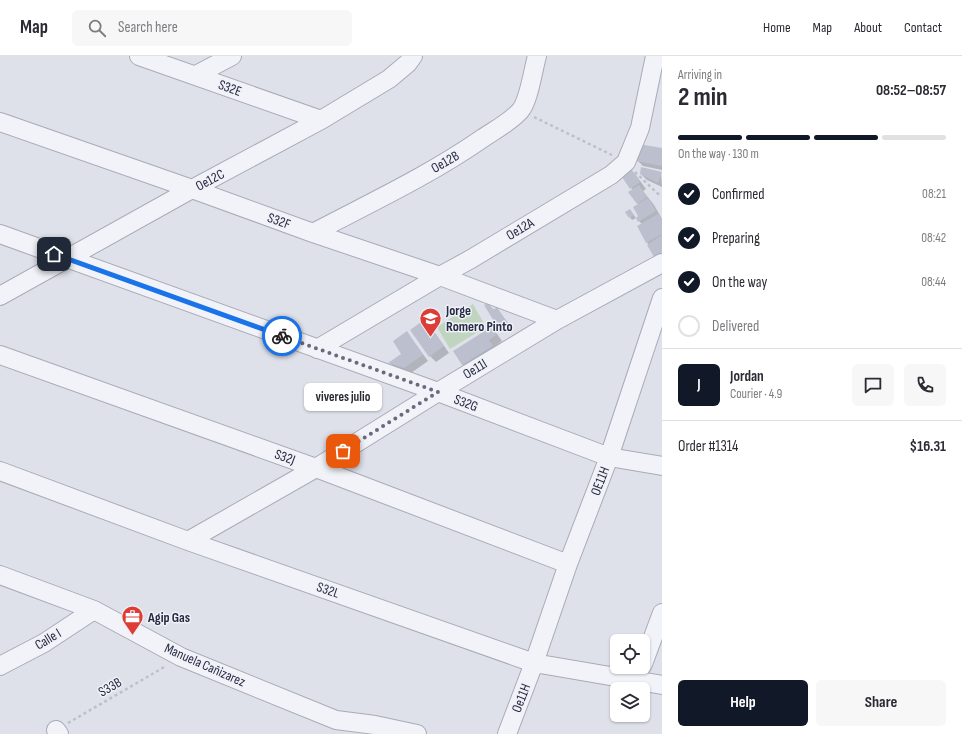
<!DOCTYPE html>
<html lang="en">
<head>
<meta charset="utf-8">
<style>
	body { margin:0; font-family:"Sofia Sans Condensed",sans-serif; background:#f7f7f7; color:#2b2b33; height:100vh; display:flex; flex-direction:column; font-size:15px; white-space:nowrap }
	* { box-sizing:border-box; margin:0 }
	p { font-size:13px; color:#7c7c81 }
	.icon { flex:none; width:22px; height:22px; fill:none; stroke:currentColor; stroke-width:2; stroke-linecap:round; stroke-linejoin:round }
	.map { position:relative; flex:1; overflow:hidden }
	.panel { display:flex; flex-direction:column; background:#fff; width:300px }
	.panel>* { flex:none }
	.buttons { position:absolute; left:610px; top:578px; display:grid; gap:8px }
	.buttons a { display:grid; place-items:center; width:40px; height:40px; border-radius:6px; background:#fff; box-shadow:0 1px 3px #0004; font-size:20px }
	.pin { position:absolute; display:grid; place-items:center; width:34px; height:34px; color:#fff; margin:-17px; border-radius:8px; box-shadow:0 2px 6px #0006 }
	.courier { position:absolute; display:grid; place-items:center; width:40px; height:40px; margin:-20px; border:3px solid #1a73e8; border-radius:50%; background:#fff; color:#222; box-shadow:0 1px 5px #0007 }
	.bubble { position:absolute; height:28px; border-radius:6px; background:#fff; box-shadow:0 1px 3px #0004; font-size:13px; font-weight:700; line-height:28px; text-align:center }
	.overview em { font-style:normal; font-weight:700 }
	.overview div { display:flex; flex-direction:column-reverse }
	.overview { display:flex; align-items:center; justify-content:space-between; height:68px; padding:0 16px }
	h1 { font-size:26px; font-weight:700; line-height:30px }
	.bar { display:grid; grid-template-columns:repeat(4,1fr); gap:6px 4px; align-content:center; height:48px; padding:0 16px }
	.bar i { height:5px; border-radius:3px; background:#e1e1e2 }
	.bar .on { background:#111827 }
	.bar p { grid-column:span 4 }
	.line { display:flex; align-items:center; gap:10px; padding:0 16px; border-top:1px solid #e1e1e2 }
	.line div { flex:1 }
	.round { display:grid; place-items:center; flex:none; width:42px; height:42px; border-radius:6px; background:#f7f7f7 }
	ol { padding:0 16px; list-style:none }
	li { display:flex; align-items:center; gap:12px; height:44px }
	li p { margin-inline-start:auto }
	li .icon { padding:4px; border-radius:50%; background:#111827; color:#fff; stroke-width:4 }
	li:last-child { color:#7c7c81 }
	li i { width:22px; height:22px; border:2px solid #e1e1e2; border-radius:50% }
	.action { display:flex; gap:8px; margin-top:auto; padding:8px 16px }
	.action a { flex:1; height:46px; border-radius:6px; background:#111827; color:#fff; font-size:16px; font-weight:700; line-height:46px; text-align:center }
	.action a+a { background:#f7f7f7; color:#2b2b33 }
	header { display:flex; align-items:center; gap:24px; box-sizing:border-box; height:56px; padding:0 20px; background:#fff; border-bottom:1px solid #e1e1e2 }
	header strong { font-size:19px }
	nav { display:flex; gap:22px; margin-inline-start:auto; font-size:14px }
	.search { width:280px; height:36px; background:#f7f7f7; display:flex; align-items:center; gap:10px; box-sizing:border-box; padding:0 14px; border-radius:6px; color:#7c7c81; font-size:15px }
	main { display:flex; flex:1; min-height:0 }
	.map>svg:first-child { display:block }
	.green { fill:#c0d5bf }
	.shadow { fill:#0003 }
	.building { fill:#bcbfcd }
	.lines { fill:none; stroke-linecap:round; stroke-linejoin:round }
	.minor-casing { stroke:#a8aab8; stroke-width:20 }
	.path { stroke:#bdbfc9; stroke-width:2.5; stroke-dasharray:3 3; stroke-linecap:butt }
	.minor { stroke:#f2f3f8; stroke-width:18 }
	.done { stroke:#676b7d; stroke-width:4; stroke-dasharray:0 7.2 }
	.route { stroke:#1a73e8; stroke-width:5 }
	.labels { text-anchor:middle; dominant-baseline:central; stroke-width:3; stroke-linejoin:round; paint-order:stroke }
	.street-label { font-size:14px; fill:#262b43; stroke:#eff1f7 }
	.poi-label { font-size:14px; font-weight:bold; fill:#262b43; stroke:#eff1f7; text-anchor:start }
</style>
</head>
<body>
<header>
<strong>Map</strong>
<div class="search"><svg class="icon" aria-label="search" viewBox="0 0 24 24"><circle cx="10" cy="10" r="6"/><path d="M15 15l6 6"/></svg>Search here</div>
<nav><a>Home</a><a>Map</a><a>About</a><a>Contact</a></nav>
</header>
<main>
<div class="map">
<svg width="662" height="678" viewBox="0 0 662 678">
	<rect width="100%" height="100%" fill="#dfe1ea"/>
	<!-- green -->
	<path class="green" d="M473,248L486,271L450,293L437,271Z"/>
	<!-- shadow -->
	<path class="shadow" d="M662,93V114L643,110L637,104Z
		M629,112L635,118L646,133L643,135L654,149L662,163L661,206L655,200L638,171L642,168L639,165V149L633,134L621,118Z
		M661,117L662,131L647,124L641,118Z
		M630,154L636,162L632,164L630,161Z
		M488,248L494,254L496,253L502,259L511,271L504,276L498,270L485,250Z
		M425,265L431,271L449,297L436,306L430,300Z
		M491,272L497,278L502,285L494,291L498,297L469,314L463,309L455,295Z
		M406,277L412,283L428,305L411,317L395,312L390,307L402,298Z"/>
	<!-- building -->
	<path class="building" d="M639,88L662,92V110L636,105Z
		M630,111L640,126L630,133L620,118Z
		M641,111L662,116L658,127L640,118Z
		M639,129L647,141L637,148L628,136Z
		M648,142L656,155L638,166L636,162L638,160L633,151Z
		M630,153L634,159L629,162L625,156Z
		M658,158L662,164V178L646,187L637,170Z
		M662,179V196L654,201L647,189Z
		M488,247L493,254L497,251L506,265L497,270L484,249Z
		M425,263L444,290L429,301L410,274Z
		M491,271L496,279L489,284L493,290L462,309L453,295Z
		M407,275L423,299L404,312L388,307L401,298L393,285Z"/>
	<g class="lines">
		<defs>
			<path id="minor" d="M139,0L321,64
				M196,19L232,0
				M0,66L192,133L313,177L440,220L557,264
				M313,177C370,147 430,119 483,82C495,74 510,66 520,55C529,45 533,14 537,0
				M0,178L438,336L609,401L662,410
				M0,240L192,133L321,64L389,23L408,7L413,0
				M317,293L440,220L471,203L611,119L626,106L640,72L655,0
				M0,299L316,412L568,508
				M0,415L188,485L534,607L662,629
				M188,485L316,412L438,336L557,264L662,207
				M0,519L94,554L181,601L336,664L375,669L417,678
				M643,608L662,557
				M0,610L44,587L94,554
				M56,674L59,678
				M507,678L534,607L568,508L609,401L662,242"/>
		</defs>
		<!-- minor casing -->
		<use href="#minor" class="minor-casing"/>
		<!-- path -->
		<path class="path" d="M534,61L612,99
			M635,116L657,137L662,140
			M68,667L166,610"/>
		<!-- minor -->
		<use href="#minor" class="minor"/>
	</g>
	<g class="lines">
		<!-- done -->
		<path class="done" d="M282,280L438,336L343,395"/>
		<!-- route -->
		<path class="route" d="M54,198L282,280"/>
	</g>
	<!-- icons -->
	<defs>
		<symbol id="school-pin" viewBox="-11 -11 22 30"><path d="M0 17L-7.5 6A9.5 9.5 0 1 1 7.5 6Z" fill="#dd3d36" stroke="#eff1f7"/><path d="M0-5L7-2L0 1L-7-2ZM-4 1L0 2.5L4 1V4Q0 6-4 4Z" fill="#fff"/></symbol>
		<symbol id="office-pin" viewBox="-11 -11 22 30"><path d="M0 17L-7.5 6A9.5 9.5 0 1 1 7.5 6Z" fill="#dd3d36" stroke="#eff1f7"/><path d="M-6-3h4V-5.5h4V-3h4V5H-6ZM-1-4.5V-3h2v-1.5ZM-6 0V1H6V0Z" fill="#fff"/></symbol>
	</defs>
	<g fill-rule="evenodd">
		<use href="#school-pin" x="418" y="250" width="25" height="34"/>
		<use href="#office-pin" x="120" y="548" width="25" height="34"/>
	</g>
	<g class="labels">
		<!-- street labels -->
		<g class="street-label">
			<text transform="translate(230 32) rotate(20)">S32E</text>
			<text transform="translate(445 106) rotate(-30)">Oe12B</text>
			<text transform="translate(210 124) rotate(-28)">Oe12C</text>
			<text transform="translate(279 165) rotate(20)">S32F</text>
			<text transform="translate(520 173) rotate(-31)">Oe12A</text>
			<text transform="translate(475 313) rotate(-31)">Oe11l</text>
			<text transform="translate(466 347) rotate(21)">S32G</text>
			<text transform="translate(285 401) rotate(20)">S32J</text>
			<text transform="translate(600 425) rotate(-69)">OE11H</text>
			<text transform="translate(328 534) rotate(19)">S32L</text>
			<text transform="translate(48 583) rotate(-31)">Calle I</text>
			<text transform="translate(205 609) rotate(24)">Manuela Cañizarez</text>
			<text transform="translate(110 631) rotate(-30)">S33B</text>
			<text transform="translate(521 642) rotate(-69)">Oe11H</text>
		</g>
		<!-- poi labels -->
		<g class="poi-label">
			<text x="446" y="254">Jorge<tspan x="446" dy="16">Romero Pinto</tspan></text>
			<text x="148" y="561">Agip Gas</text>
		</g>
	</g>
</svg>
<div class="buttons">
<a><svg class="icon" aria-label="locate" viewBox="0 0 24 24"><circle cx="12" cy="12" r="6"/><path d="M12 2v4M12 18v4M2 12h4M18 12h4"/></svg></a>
<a><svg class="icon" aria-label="layers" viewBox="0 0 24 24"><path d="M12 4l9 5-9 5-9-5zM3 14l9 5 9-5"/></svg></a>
</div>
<div class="pin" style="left:343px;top:395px;background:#ea580c"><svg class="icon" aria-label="bag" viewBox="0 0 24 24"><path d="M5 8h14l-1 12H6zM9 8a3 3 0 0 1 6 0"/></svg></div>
<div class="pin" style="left:54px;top:198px;background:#1f2937"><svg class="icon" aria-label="home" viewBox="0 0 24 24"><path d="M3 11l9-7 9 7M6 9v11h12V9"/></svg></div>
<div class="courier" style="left:282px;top:280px"><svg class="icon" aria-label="bike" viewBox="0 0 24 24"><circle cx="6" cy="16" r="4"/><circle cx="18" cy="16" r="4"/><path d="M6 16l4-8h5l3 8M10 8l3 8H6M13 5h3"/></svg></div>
<div class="bubble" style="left:304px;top:327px;width:78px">viveres julio</div>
</div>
<section class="panel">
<div class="overview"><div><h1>2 min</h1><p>Arriving in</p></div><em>08:52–08:57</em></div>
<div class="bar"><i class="on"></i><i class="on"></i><i class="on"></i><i></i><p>On the way · 130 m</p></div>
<ol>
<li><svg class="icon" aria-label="check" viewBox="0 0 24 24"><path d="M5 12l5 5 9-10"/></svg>Confirmed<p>08:21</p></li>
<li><svg class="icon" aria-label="check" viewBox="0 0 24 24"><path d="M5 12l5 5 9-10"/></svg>Preparing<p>08:42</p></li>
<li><svg class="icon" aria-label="check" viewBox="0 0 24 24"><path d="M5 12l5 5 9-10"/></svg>On the way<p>08:44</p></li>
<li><i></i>Delivered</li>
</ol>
<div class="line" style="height:72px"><b class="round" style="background:#111827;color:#fff">J</b><div><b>Jordan</b><p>Courier · 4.9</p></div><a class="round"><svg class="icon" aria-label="chat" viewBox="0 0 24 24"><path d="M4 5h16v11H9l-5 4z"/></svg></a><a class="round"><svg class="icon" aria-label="phone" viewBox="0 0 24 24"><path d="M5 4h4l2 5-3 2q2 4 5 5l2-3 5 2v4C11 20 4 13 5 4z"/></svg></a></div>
<div class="line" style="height:52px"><div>Order #1314</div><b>$16.31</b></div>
<div class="action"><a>Help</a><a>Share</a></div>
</section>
</main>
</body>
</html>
